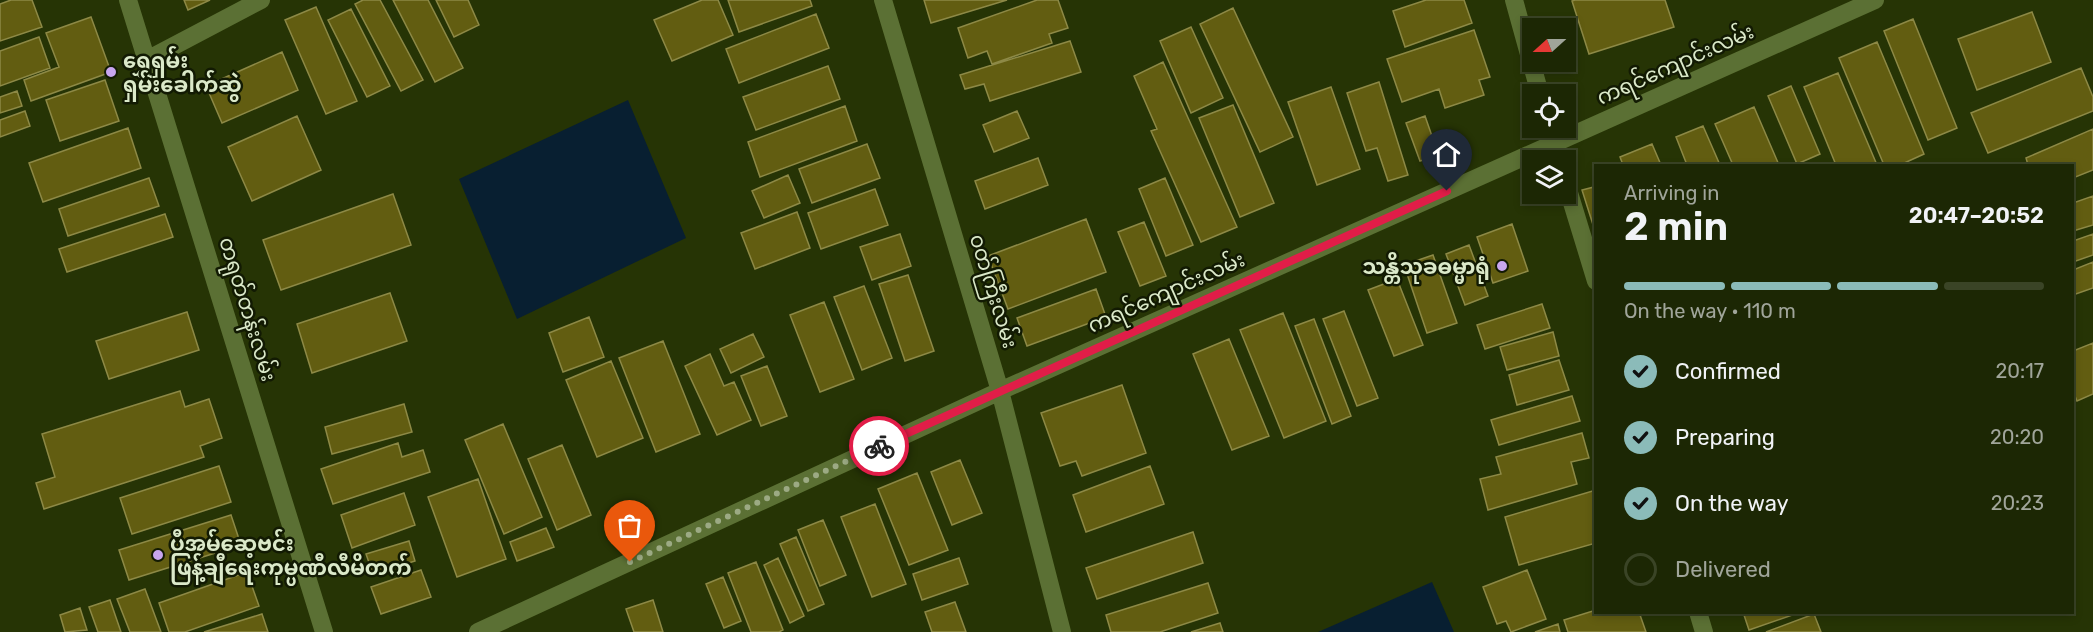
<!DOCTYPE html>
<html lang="en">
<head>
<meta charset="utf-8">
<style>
	body { margin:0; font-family:Rubik,"Noto Sans Myanmar",sans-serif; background:#252f0e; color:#f1f3f6; height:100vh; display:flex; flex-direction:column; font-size:22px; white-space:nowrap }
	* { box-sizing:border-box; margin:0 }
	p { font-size:20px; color:#a0a59a }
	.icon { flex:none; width:33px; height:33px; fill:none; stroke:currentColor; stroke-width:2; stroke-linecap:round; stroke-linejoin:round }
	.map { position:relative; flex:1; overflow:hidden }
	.sheet { position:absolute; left:1594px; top:164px; width:480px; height:450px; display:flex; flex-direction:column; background:#1c2704; border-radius:0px; box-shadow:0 3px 9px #0003,0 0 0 2px #3a4426 }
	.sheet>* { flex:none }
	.needle { width:39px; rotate:249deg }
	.controls { position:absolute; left:1522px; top:18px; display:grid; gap:12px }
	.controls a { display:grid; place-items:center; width:54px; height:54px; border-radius:0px; background:#1c2704; box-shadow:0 3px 9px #0003,0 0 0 2px #3a4426; font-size:30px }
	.pin { position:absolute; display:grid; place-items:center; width:51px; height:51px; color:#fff; margin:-62px -26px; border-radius:50% 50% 50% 0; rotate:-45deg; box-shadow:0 0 6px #0007 }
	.pin .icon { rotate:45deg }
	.courier { position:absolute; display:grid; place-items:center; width:60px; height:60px; margin:-30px; border:4px solid #e11d48; border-radius:50%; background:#fff; color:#222; box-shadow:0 2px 8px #0007 }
	.overview em { font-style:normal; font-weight:600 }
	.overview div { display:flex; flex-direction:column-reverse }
	.overview { display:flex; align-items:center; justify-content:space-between; height:102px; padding:0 30px }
	h1 { font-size:39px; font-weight:600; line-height:45px }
	.bar { display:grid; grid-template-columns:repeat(4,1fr); gap:9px 6px; align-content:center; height:72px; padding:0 30px }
	.bar i { height:8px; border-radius:4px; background:#3a4426 }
	.bar .active { background:#8bbbb9 }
	.bar p { grid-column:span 4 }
	ol { padding:0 30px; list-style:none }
	li { display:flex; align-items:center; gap:18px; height:66px }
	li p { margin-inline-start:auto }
	li .icon { padding:6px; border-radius:50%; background:#8bbbb9; color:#111; stroke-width:4 }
	li:last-child { color:#a0a59a }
	li i { width:33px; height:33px; border:3px solid #3a4426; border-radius:50% }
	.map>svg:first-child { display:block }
	.water { fill:#081f31 }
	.building { fill:#625d11; stroke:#8d8946; stroke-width:1.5 }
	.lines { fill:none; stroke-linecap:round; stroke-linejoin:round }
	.minor { stroke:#5b7034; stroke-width:18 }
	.done { stroke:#9caa84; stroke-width:6; stroke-dasharray:0 10.8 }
	.route { stroke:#e11d48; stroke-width:8 }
	.poi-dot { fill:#c8a6ef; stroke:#121a03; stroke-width:2 }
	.labels { text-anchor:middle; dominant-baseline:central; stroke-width:5; stroke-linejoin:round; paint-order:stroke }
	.poi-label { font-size:21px; font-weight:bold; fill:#dbe9c9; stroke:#121a03; text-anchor:start }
	.street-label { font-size:21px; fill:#dbe9c9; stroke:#121a03 }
</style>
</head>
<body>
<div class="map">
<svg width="2093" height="632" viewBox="0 0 2093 632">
	<rect width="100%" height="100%" fill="#263405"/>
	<!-- water -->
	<path class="water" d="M628,100L686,238L517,319L459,179Z
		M1432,582L1454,632H1318Z"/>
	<!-- building -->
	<path class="building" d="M11,0H32L42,27L0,41V4Z
		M184,0H210L188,10Z
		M363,0H380L423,80L401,91L355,4Z
		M393,0H428L463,68L435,82Z
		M436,0H468L479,25L454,37Z
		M702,0H718L733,35L672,61L654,20Z
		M728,0H810L812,6L739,32Z
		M924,0H1007L931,23Z
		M1037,0H1058L1068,28L1049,34L1052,43L992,64L987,51L968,58L958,28Z
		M1426,0H1464L1472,23L1405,47L1393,11Z
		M1575,0H1665L1674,27L1589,54L1572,1Z
		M316,7L357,101L326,114L285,20Z
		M1233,8L1293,137L1260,152L1200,24Z
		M351,9L390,86L367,97L328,20Z
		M2032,12L2051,62L1977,90L1958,39Z
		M816,14L829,48L739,83L726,49Z
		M91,17L111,72L31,101L24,80L59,67L46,33Z
		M1913,19L1957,128L1928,140L1884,31Z
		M1191,27L1223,98L1191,113L1160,41Z
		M1474,30L1490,77L1479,80L1484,95L1445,108L1439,89L1402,102L1387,59Z
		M39,37L50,68L0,86V51Z
		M1070,41L1081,72L990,101L984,84L965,89L960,75Z
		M1877,42L1924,154L1900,165H1884L1839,58Z
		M282,52L298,90L222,123L206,86Z
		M1163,62L1237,227L1201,242L1151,131L1157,129L1134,76Z
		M828,66L840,99L756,130L743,97Z
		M2081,68L2093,97V111L1988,153L1971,113Z
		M1838,73L1877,165H1836L1804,87Z
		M105,80L119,121L60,141L46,100Z
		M1379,82L1408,175L1388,181L1377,148L1366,151L1347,93Z
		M1791,86L1820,154L1797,164L1768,96Z
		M1331,87L1360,169L1317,185L1288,102Z
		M17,91L22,106L0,113V97Z
		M1233,105L1274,203L1240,217L1199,118Z
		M845,106L857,141L760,177L748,142Z
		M1754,107L1779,165H1733L1715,124Z
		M25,111L30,126L0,137V120Z
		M1017,111L1029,138L994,152L983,125Z
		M297,116L321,170L252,201L228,147Z
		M1425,116L1433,139L1453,132L1459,148L1420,161L1406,123Z
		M1703,126L1720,165H1687L1676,137Z
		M128,128L141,168L43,202L29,163Z
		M2093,129V170L2073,178V165H2028L2026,158Z
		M867,144L880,178L812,203L799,169Z
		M1652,144L1661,165H1623L1620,157Z
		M1038,158L1048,185L985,209L975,181Z
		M788,175L800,203L764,218L752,191Z
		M149,178L159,206L68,236L59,209Z
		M1165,178L1193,245L1166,256L1139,189Z
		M1594,187L1596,192L1595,231L1582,190Z
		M875,189L888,225L821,249L808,213Z
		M393,194L411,245L281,290L263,240Z
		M2093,196V225L2073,231V203Z
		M797,212L810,248L755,269L741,233Z
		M165,214L173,237L67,272L59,249Z
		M1086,219L1106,272L1008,309L988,256Z
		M1144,222L1166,276L1140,286L1118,232Z
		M1512,224L1528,271L1493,283L1477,237Z
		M900,234L911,266L872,280L860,247Z
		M2093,234V255L2073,262V241Z
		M1469,245L1488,296L1465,305L1446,254Z
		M1433,255L1457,323L1427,333L1404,265Z
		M2093,262V288L2073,295V270Z
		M908,275L934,351L905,361L879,284Z
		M1397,279L1423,345L1394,356L1368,290Z
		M864,286L892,358L862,370L834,297Z
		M1096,289L1106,317L1027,346L1017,318Z
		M390,293L407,341L312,373L297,324Z
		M824,302L854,379L820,392L790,315Z
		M1542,304L1550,328L1485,349L1477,325Z
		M1344,311L1378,398L1357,406L1323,319Z
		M187,312L199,350L109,379L96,341Z
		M1283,313L1326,421L1284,438L1240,330Z
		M589,317L604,357L563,372L549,333Z
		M1314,319L1351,416L1332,424L1295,326Z
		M1553,332L1559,356L1507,370L1500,347Z
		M753,334L764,357L731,373L720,349Z
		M1229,339L1269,436L1232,450L1193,354Z
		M663,341L700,434L656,452L619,358Z
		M2093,343V394L2077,401L2073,391V351Z
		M710,354L724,386L734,382L751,420L717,435L685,366Z
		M1559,360L1569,390L1517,405L1509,375Z
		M611,361L643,438L597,457L566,380Z
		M767,366L787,416L761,426L741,376Z
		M1122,385L1146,453L1082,476L1076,461L1060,466L1041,413Z
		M180,391L185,407L209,399L222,438L200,446L204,457L44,509L36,483L55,477L42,434Z
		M1572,396L1580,421L1499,445L1491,420Z
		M404,404L412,432L332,454L325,427Z
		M503,424L542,517L504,534L465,440Z
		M1582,433L1589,458L1571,462L1577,484L1488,510L1480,479L1501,474L1496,457Z
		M398,443L402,457L423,450L430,472L333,504L321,469Z
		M562,445L591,515L557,530L528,459Z
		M960,460L982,513L952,525L931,472Z
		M219,466L231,502L132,534L120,498Z
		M1150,466L1164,504L1086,532L1073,495Z
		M917,473L948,550L909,565L878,489Z
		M478,479L506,559L457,577L428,497Z
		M1596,490V543L1519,565L1505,517Z
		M404,493L415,525L352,548L341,515Z
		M875,504L906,584L872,597L841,517Z
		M231,515L241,545L129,580L119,550Z
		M823,520L846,575L820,586L798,530Z
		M546,528L554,547L517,561L510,542Z
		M1193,532L1203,563L1097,599L1086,568Z
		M796,537L824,604L808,611L780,544Z
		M409,541L415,561L373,574L366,554Z
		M778,558L804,616L790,623L764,565Z
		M959,558L968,584L922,600L913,574Z
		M756,562L783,630L779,632H751L728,573Z
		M421,570L431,597L381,614L371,587Z
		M1527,570L1546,619L1511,632L1506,621L1497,624L1483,587Z
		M247,572L259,606L185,632H169L159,603Z
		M723,577L741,621L724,628L706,584Z
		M1208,583L1218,613L1160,632H1111L1106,615Z
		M145,589L161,632H130L117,599Z
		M110,600L121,632H98L89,607Z
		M653,600L663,632H634L626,609Z
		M955,602L966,632H932L925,612Z
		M80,608L87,630L65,632L60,615Z
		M1596,610V612H1639L1646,632H1568L1564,620Z
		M1743,612H1801L1749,630Z
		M262,614L268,632H204Z
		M1814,614L1821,632H1766Z
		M1220,623L1223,632H1191Z
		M1558,624L1560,632H1535Z"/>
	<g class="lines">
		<!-- minor -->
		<path class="minor" d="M128,0L324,632
			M883,0L1000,391L1062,632
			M1514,0L1540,94
			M147,60L261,0
			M1549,128L1559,160
			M1566,183L1596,281
			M1698,612L1704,632
			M478,632L1000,391L1875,0"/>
	</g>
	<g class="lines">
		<!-- done -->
		<path class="done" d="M630,562L879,446"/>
		<!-- route -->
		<path class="route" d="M879,446L1447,191"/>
	</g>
	<!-- markers -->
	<g class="poi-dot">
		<circle cx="111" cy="72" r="6"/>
		<circle cx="1502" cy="266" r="6"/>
		<circle cx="158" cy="555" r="6"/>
	</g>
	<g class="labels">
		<!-- poi labels -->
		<g class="poi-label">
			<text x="123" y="60">ရွှေရှမ်း<tspan x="123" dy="24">ရှမ်းခေါက်ဆွဲ</tspan></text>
			<text x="1490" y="266" text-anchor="end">သန္တိသုခဓမ္မာရုံ</text>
			<text x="170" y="543">ပီအမ်ဆေ့ဗင်း<tspan x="170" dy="24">ဖြန့်ချီရေးကုမ္ပဏီလီမိတက်</tspan></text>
		</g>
		<!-- street labels -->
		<g class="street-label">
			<text transform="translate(1675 64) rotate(-24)">ကရင်ကျောင်းလမ်း</text>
			<text transform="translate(994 291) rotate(73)">၀တ်ကြီးလမ်း</text>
			<text transform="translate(1166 292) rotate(-24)">ကရင်ကျောင်းလမ်း</text>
			<text transform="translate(248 309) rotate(73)">တရုတ်တန်းလမ်း</text>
		</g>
	</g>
</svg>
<div class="controls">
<a><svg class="needle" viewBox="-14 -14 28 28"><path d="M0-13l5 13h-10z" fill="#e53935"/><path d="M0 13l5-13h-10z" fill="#a0a59a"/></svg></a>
<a><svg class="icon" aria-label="locate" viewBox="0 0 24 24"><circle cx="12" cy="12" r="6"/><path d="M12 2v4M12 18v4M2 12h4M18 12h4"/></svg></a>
<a><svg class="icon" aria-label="layers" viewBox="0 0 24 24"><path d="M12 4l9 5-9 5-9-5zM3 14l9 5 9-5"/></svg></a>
</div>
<div class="pin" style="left:630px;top:562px;background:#ea580c"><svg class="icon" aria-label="bag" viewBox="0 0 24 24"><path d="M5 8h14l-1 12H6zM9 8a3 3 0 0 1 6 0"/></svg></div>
<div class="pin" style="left:1447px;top:191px;background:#1f2937"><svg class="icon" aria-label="home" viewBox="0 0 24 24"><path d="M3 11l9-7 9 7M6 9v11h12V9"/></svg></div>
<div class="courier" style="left:879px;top:446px"><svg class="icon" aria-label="bike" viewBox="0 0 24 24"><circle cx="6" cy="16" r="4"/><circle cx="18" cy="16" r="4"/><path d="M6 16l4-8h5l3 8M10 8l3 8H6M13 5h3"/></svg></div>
<section class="sheet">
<div class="overview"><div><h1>2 min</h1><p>Arriving in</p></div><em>20:47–20:52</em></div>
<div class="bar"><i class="active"></i><i class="active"></i><i class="active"></i><i></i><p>On the way · 110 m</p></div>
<ol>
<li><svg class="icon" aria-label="check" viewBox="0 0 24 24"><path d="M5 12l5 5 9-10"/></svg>Confirmed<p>20:17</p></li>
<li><svg class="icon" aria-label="check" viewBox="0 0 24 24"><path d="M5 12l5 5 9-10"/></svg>Preparing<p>20:20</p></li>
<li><svg class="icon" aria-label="check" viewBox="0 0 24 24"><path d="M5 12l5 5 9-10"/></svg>On the way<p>20:23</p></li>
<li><i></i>Delivered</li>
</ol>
</section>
</div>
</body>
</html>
